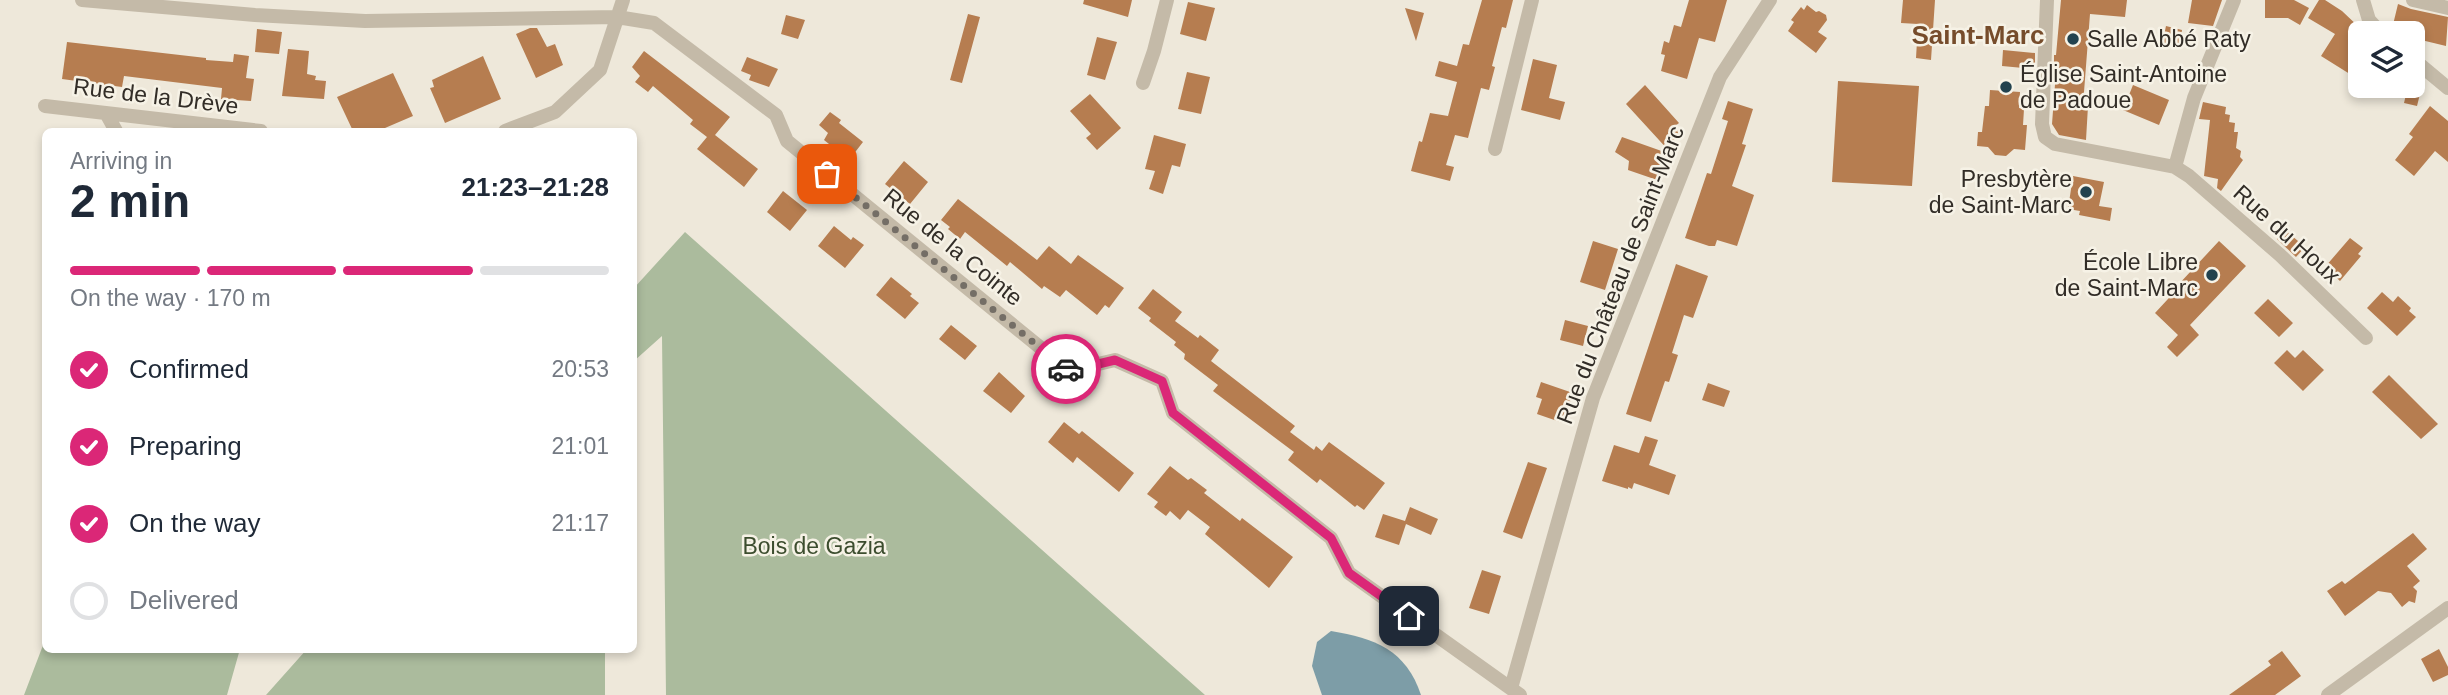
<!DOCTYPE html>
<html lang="en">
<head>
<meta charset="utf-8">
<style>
	body { margin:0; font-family:Helvetica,sans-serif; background:#f2f2f3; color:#1f2937; height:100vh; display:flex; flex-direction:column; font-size:26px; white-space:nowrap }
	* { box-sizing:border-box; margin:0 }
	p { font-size:23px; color:#747a83 }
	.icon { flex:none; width:38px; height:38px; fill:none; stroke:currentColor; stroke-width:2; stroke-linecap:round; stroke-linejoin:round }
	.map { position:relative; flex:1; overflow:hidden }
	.drawer { position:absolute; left:42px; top:128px; width:595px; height:525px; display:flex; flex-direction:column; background:#fff; border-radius:10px; box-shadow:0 4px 10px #0003 }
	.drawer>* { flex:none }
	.controls { position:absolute; left:2348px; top:21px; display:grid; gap:14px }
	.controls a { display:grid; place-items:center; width:77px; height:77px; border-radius:10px; background:#fff; box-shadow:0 4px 10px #0003; font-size:35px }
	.pin { position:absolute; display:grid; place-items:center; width:60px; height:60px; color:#fff; margin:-30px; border-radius:14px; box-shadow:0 4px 10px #0006 }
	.courier { position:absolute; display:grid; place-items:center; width:70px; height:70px; margin:-35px; border:5px solid #db2777; border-radius:50%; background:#fff; color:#222; box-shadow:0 2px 9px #0007 }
	.head em { font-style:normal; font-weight:700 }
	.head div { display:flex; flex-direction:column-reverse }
	.head { display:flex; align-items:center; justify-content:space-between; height:119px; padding:0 28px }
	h1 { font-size:46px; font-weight:700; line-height:52px }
	.bar { display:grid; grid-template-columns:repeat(4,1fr); gap:10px 7px; align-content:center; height:84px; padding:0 28px }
	.bar i { height:9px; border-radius:5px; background:#e0e1e3 }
	.bar .current { background:#db2777 }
	.bar p { grid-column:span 4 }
	ol { padding:0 28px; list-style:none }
	li { display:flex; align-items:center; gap:21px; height:77px }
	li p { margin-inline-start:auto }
	li .icon { padding:7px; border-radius:50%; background:#db2777; color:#fff; stroke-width:4 }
	li:last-child { color:#747a83 }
	li i { width:38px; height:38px; border:4px solid #e0e1e3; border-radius:50% }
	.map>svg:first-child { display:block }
	.green { fill:#abbb9d }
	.water { fill:#7d9da7 }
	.building { fill:#b67d50 }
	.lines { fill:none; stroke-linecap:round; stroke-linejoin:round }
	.street { stroke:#c4baa8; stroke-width:14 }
	.done { stroke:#746e66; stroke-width:7; stroke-dasharray:0 12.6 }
	.route { stroke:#db2777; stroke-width:9 }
	.poi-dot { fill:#22424e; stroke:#f6f2e6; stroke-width:2.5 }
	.labels { text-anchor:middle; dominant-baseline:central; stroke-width:5; stroke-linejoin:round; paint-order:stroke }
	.poi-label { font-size:23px; fill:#322d27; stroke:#f6f2e6; text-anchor:start }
	.street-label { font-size:23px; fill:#322d27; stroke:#f6f2e6 }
	.park-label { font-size:23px; fill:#3c4d2e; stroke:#f6f2e6 }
	.quarter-label { font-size:26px; font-weight:bold; fill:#764c2b; stroke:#f6f2e6 }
</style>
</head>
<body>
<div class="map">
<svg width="2448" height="695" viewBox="0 0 2448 695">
	<rect width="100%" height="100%" fill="#eee8da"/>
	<!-- green -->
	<path class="green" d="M685,232L1205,695H666L662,336L634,361V288Z
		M45,640L46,649H240L227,695H24Z
		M307,649H605V695H266Z"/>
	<!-- water -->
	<path class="water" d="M1331,631C1375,638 1406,650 1421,695H1322L1312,666L1317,642Z"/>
	<!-- building -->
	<path class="building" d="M1084,0H1132L1128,17L1083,4Z
		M1482,0H1513L1506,28L1502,27L1492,66L1495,67L1489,90L1481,88L1468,138L1455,135L1446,165L1454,167L1450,181L1411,171L1419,141L1422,142L1430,113L1448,116L1457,82L1435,76L1439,61L1457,66L1463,44L1469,45Z
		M1689,0H1727L1715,42L1699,38L1687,79L1661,71L1665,55L1661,54L1664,41L1669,43L1674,25L1681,27Z
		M1903,0H1935L1931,60L1916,58L1918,24L1901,23Z
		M2061,0H2127L2125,17L2090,14L2083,105L2088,106L2086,140L2059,135L2052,124L2056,71H2054V55H2056Z
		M2192,0H2222L2213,26L2188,23Z
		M2265,0H2294L2309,8L2300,25L2288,18H2265Z
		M2319,0H2325L2342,11L2361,29V81L2321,56L2335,34L2308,18Z
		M1188,2L1215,8L1206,41L1180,34Z
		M2398,4L2411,9L2448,17L2446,46L2413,38V33H2391Z
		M1807,5L1816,12L1819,11L1826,15L1827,20L1818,32L1827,38L1816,53L1788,31L1794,22L1791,20L1801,7L1804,10Z
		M1405,8L1424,13L1416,41Z
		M968,14L980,17L962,83L950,80Z
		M786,15L805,20L798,39L781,34Z
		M2166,26L2182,30L2179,48L2162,45Z
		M530,28H537L547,47L555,44L563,65L536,78L516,34Z
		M257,29L282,32L279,54L255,52Z
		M1097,37L1117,42L1105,80L1087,75Z
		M67,42L206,58V60L233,62L234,54L249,56L246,78L254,79L251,101L221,99L222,88L124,76L122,87L62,79Z
		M288,49L309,51L307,74L316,76L315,80L326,81L324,99L282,96Z
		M2003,50L2035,53V69L2002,66Z
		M644,51L730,117L715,135L758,169L744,187L697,149L707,137L690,124L693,120L653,86L648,92L635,82L640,76L632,67Z
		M483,56L501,99L445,123L430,88L434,87L432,80Z
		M747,57L778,69L769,87L749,80L751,75L741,71Z
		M1533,59L1557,65L1549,98L1565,102L1560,120L1521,110Z
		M1187,72L1210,77L1201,114L1178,109Z
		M393,73L413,116L378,131H353L337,97Z
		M1838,81L1919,86L1912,186L1832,182Z
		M1645,85L1679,123L1675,126L1679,130L1670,152L1626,104Z
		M2133,85L2169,100L2159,125L2123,110Z
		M2408,86H2422L2417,106L2404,103Z
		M1990,90L2020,92L2019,108L2024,109L2023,125H2027L2025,150L2014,149L2006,156L1995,155L1988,147L1977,146L1978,132H1982L1985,106H1989Z
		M1090,94L1121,128L1097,150L1086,138L1091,134L1070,111Z
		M1728,101L1753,109L1742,144L1746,145L1732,186L1754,195L1737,246L1717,240L1715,246H1709L1685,238L1707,173L1711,174L1728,121L1722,119Z
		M2203,102L2226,107L2225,114L2230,115L2229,122L2235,123L2234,132H2238L2236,148L2241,151L2240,157L2243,160L2221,191L2217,188L2218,179L2204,176L2210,120L2199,119Z
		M2430,106L2448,121V162L2435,151L2414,176L2395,160L2413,137L2409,134Z
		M830,112L841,120L839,123L863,142L849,160L824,140L828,133L819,125Z
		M1154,135L1186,144L1180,167L1172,165L1163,194L1149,189L1155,171L1145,169Z
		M1622,137L1670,154L1660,181L1628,170L1629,161L1615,152Z
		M904,161L928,182L910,204L885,184Z
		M2073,176L2104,182L2099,206L2112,208L2110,221L2079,215L2080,211L2068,209Z
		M783,191L807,210L790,231L767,212Z
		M958,199L1037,260L1049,246L1071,264L1078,255L1124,288L1109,308L1105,305L1097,315L1066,290L1060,297L1044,286L1042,289L1010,262L1007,266L965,232L960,239L948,229L950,227L941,220Z
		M834,226L851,240L853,237L864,245L845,268L818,246Z
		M2285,230L2305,247L2296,257L2277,239Z
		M2350,238L2363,248L2358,254L2361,256L2340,281L2325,267Z
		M1593,241L1618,249L1605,290L1580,282Z
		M2219,241L2246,266L2190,325L2199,335L2177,357L2167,347L2178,335L2155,313L2180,286L2178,285Z
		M1676,264L1708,276L1693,318L1684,315L1672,353L1678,355L1669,382L1665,381L1651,422L1626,414Z
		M891,277L912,294L910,296L919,303L905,319L876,295Z
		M1153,289L1182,312L1175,321L1198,338L1200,335L1219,350L1211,361L1295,426L1290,432L1314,450L1316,446L1322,451L1329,442L1385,483L1364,510L1357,505L1355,507L1320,479L1317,483L1288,460L1294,452L1213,391L1218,385L1184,359L1185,354L1174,345L1176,342L1149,321L1151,318L1138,308Z
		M2382,292L2393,302L2398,296L2411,308L2409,311L2416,317L2397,336L2367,308Z
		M2268,299L2293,323L2279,337L2254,313Z
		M1565,320L1588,326L1583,346L1560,340Z
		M951,325L977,346L965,360L939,339Z
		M2287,350L2295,358L2303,350L2324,370L2303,391L2274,363Z
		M999,372L1025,396L1011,413L983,391Z
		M2389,375L2438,424L2421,439L2372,392Z
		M1541,382L1573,393L1563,423L1537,414L1542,399L1536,397Z
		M1708,383L1730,391L1724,407L1702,400Z
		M1064,422L1079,434L1082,431L1134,473L1119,492L1077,457L1073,463L1048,442Z
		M1645,436L1658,440L1649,465L1676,475L1669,495L1634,483L1632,489L1628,487V489L1602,481L1614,445L1639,453Z
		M1528,462L1547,468L1522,539L1503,532Z
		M1170,466L1188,480L1191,478L1207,490L1204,493L1240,521L1242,518L1293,557L1269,588L1205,534L1210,527L1188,510L1180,520L1170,511L1166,516L1154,507L1158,502L1147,494Z
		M1410,507L1438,519L1431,535L1406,524L1399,545L1375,537L1383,514L1405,521Z
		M2413,533L2427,549L2407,566L2420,581L2413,587L2417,591L2415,603L2409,601L2402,607L2391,593L2378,591L2345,616L2327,591L2342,581L2345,584Z
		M1482,570L1501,576L1489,614L1469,608Z
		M2439,649L2448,667V675L2433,682L2421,659Z
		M2282,651L2301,676L2275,695H2229L2271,665L2268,661Z"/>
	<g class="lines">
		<!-- street -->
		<path class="street" d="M82,0L255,15L365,21L617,17L654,23L776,115L787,141L1069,371L1115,360L1162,381L1173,413L1331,538L1349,573L1520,695
			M2047,0L2042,124L2045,137L2055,144L2175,167L2194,98L2234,0
			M2363,0L2369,20L2381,33
			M2413,0L2448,8
			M2413,59L2448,88
			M1143,83L1154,51L1167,0
			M45,106L261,131
			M106,113L116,131
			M505,131L555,112L600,70L623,0
			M1495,149L1532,0
			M2175,167L2189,176L2280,255L2366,338
			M1511,688L1593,398L1720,77L1770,0
			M2328,695L2448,608"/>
	</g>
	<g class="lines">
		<!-- done -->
		<path class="done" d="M827,174L1066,369"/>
		<!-- route -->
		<path class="route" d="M1066,369L1069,371L1115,360L1162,381L1173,413L1331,538L1349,573L1409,616"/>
	</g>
	<!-- markers -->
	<g class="poi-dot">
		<circle cx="2073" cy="39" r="7"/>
		<circle cx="2006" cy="87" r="7"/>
		<circle cx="2086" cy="192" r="7"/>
		<circle cx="2212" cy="275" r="7"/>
	</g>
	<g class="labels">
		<!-- poi labels -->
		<g class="poi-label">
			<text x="2087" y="39">Salle Abbé Raty</text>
			<text x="2020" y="74">Église Saint-Antoine<tspan x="2020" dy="26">de Padoue</tspan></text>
			<text x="2072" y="179" text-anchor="end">Presbytère<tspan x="2072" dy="26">de Saint-Marc</tspan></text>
			<text x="2198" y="262" text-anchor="end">École Libre<tspan x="2198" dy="26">de Saint-Marc</tspan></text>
		</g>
		<!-- street labels -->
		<g class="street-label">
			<text transform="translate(156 96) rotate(7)">Rue de la Drève</text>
			<text transform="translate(2287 234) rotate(42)">Rue du Houx</text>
			<text transform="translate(953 247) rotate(39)">Rue de la Cointe</text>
			<text transform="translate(1620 275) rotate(-69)">Rue du Château de Saint-Marc</text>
		</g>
		<!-- park labels -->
		<g class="park-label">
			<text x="814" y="546">Bois de Gazia</text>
		</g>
		<!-- quarter labels -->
		<g class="quarter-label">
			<text x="1978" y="35">Saint-Marc</text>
		</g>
	</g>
</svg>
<div class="controls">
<a><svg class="icon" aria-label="layers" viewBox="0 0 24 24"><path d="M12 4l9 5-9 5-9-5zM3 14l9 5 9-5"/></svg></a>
</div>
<div class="pin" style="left:827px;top:174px;background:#ea580c"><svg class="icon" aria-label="bag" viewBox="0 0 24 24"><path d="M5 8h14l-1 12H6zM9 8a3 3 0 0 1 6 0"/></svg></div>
<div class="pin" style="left:1409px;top:616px;background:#1f2937"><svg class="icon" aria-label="home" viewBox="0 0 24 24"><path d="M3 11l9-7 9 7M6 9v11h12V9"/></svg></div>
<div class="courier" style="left:1066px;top:369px"><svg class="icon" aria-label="car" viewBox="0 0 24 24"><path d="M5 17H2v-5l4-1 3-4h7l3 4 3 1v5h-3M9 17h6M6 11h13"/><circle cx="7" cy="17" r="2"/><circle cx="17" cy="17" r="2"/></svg></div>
<section class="drawer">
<div class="head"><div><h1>2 min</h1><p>Arriving in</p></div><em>21:23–21:28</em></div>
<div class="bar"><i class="current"></i><i class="current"></i><i class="current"></i><i></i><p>On the way · 170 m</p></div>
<ol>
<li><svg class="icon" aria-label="check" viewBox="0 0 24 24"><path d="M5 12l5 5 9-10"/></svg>Confirmed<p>20:53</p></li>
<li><svg class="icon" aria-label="check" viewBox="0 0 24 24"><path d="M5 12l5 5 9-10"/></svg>Preparing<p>21:01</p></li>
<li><svg class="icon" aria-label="check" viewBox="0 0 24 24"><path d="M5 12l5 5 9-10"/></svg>On the way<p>21:17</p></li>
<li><i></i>Delivered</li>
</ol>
</section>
</div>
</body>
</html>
